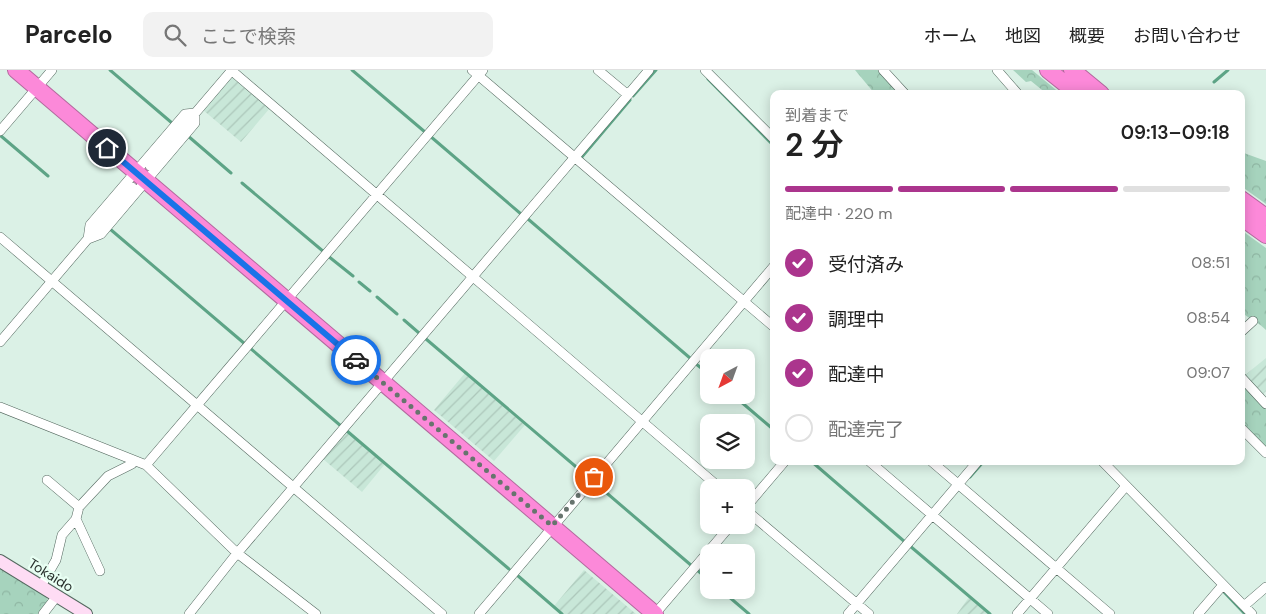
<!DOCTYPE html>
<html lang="ja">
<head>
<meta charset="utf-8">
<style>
	body { margin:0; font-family:"DM Sans","Noto Sans JP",sans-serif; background:#f2f2f2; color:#222; height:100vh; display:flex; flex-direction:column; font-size:19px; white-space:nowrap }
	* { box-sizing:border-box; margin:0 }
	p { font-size:16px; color:#767676 }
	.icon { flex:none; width:28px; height:28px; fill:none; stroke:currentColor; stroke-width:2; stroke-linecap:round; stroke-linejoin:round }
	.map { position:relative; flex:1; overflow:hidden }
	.sheet { position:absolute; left:770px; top:20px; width:475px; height:375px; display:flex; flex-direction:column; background:#fff; border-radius:10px; box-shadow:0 2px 12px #0003 }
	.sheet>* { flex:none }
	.needle { width:32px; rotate:221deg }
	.tools { position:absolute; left:700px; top:279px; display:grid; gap:10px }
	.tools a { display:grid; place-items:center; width:55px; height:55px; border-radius:10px; background:#fff; box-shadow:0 2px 12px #0003; font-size:25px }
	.pin { position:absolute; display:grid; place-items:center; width:42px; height:42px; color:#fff; margin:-21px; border:2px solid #fff; border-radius:50%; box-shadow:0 1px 5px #0007 }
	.courier { position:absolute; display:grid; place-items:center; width:50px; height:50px; margin:-25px; border:4px solid #1a73e8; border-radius:50%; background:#fff; color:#222; box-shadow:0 1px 6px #0007 }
	.headline em { font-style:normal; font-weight:600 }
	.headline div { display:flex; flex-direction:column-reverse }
	.headline { display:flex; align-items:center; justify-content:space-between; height:85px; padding:0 15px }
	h1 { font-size:32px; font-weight:600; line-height:38px }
	.bar { display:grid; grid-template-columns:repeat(4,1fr); gap:8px 5px; align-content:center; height:60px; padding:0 15px }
	.bar i { height:6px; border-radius:4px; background:#e0e0e0 }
	.bar .on { background:#ab358d }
	.bar p { grid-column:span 4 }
	ol { padding:0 15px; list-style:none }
	li { display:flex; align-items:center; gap:15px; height:55px }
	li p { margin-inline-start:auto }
	li .icon { padding:5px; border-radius:50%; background:#ab358d; color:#fff; stroke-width:4 }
	li:last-child { color:#767676 }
	li i { width:28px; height:28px; border:2px solid #e0e0e0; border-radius:50% }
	header { display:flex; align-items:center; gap:30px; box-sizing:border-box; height:70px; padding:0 25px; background:#fff; border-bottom:1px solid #e0e0e0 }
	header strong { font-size:24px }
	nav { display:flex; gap:28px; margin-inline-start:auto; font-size:18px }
	.search { width:350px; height:45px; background:#f2f2f2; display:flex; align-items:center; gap:12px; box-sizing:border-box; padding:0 18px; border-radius:10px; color:#767676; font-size:19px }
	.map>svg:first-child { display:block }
	.industrial { fill:url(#industrial-furrows) }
	.forest { fill:url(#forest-crowns) }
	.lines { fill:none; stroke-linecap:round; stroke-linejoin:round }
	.stream { stroke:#5da486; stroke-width:3 }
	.street-casing { stroke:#54685f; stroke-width:10 }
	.secondary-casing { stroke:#54685f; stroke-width:14 }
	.highway-casing { stroke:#b26a9d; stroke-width:18 }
	.street { stroke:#fff; stroke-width:9 }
	.secondary { stroke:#fedcf4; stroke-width:12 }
	.highway { stroke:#fc89d9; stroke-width:16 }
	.done { stroke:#67746e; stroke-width:5; stroke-dasharray:0 9 }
	.route { stroke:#1a73e8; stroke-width:6 }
	.labels { text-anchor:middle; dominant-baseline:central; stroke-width:4.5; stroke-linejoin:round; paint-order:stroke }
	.street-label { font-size:14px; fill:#29312d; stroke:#e8fff3 }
</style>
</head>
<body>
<header>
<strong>Parcelo</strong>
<div class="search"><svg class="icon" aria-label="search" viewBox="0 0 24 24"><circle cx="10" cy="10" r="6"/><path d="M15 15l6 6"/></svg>ここで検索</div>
<nav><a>ホーム</a><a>地図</a><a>概要</a><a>お問い合わせ</a></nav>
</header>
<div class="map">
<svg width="1266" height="544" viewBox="0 0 1266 544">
	<defs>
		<pattern id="industrial-furrows" width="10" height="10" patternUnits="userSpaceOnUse" patternTransform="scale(1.25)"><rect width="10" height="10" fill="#c8e7d8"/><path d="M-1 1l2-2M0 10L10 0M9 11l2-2" fill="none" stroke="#acc7ba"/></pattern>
		<pattern id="forest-crowns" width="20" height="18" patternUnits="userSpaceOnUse" patternTransform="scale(1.25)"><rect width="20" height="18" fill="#a6d3bd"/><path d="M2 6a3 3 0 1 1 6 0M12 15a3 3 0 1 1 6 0" fill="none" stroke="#8fb6a3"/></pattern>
	</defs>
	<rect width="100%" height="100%" fill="#dbf1e6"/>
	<!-- industrial -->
	<path class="industrial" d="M232,5L270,38L241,72L203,40Z
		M1266,288V321L1262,325L1244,306Z
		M465,303L525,355L494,391L434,340Z
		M346,361L385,394L362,422L323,389Z
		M584,500L636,544H563L554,536Z
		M969,527L989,544H957Z"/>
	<!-- forest -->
	<path class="forest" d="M855,0H879L901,24H875Z
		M1013,0H1032L1061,24H1047L1031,11L1026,12Z
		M1241,82L1266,91V134L1241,116Z
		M1241,160L1266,178V260C1258,252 1250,249 1241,242Z
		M1241,311L1266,338V378L1241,352Z
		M0,498L46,527L49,532L39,544H0Z"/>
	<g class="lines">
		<!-- stream -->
		<path class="stream" d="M110,0L172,53
			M352,0L425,62
			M708,9L774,76
			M1214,12L1228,0
			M633,26L656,0
			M1,66L48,106
			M188,66L231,103
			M430,66L521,144
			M582,89L581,88L630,30
			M242,113L324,182
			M528,149L690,288
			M110,159L245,274
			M328,186L353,206
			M359,212L370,221
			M377,227L397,244
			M404,250L419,263
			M426,269L588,407
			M250,278L341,356
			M696,294L709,304
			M733,325L774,360
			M347,361L509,499
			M811,391L905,472
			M970,407L984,391
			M595,413L692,496
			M910,476L990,544
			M697,500L709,510
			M517,505L562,544
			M721,520L749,544
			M1224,522L1245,544"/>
		<defs>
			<path id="street" d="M231,0L720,418
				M472,0L774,257
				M598,0L628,25
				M705,0L774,69
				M883,0L905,24
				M997,0L1018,24
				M195,43V53L101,164L88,169L90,155L185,44Z
				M0,61L52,0
				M150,96L232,0
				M0,167L442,544
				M1241,262L1253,251
				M0,272L132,117
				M1241,307L1266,334
				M0,337L146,395L237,483L316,544
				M1241,358L1266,383
				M869,391L1048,544
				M931,391L1110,544
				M1102,391L1252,544
				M146,395L483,0
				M47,410L79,437
				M746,437L785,391
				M746,440L869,544
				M76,449L100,501
				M41,516L56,490L62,465L76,449L79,437L108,406L132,394L133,390
				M1244,536L1266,517
				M43,544L57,526
				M189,544L234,487L649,0
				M479,544L774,196
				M655,544L731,455
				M848,544L978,391
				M1017,544L1126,416
				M1198,544L1223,515"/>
			<path id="secondary" d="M0,491L86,544"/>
			<path id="highway" d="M16,0L655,544
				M1048,0L1078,24
				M1072,0L1101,24
				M1241,129L1266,147
				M1241,147L1266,165"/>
		</defs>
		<!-- street casing -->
		<use href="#street" class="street-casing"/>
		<!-- secondary casing -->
		<use href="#secondary" class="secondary-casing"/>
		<!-- highway casing -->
		<use href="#highway" class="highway-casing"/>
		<!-- street -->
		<use href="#street" class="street"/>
		<!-- secondary -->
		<use href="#secondary" class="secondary"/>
		<!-- highway -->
		<use href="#highway" class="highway"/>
	</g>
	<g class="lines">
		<!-- done -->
		<path class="done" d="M356,290L552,456L594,407"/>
		<!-- route -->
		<path class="route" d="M107,78L356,290"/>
	</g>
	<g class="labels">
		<!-- street labels -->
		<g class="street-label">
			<text transform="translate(51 505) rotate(32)">Tokaido</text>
		</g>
	</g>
</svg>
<div class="tools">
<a><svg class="needle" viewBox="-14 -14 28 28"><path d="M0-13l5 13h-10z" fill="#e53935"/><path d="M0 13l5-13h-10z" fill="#767676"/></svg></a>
<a><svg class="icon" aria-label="layers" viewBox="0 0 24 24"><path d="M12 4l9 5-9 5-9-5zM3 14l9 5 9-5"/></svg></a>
<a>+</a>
<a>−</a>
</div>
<div class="pin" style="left:594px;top:407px;background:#ea580c"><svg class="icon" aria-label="bag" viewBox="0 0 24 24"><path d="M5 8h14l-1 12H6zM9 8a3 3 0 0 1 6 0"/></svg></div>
<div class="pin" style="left:107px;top:78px;background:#1f2937"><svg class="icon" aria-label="home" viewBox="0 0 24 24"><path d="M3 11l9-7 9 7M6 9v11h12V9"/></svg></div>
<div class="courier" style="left:356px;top:290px"><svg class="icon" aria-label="car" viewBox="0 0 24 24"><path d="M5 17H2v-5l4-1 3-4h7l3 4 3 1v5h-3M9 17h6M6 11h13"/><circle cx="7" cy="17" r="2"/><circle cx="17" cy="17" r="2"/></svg></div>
<section class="sheet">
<div class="headline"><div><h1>2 分</h1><p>到着まで</p></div><em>09:13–09:18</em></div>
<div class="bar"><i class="on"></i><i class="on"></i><i class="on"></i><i></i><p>配達中 · 220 m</p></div>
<ol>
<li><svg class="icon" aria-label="check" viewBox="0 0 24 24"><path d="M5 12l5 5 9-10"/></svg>受付済み<p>08:51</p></li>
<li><svg class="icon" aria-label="check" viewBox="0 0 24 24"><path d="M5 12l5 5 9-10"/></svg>調理中<p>08:54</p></li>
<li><svg class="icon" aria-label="check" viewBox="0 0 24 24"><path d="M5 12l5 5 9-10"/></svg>配達中<p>09:07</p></li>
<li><i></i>配達完了</li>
</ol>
</section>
</div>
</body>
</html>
